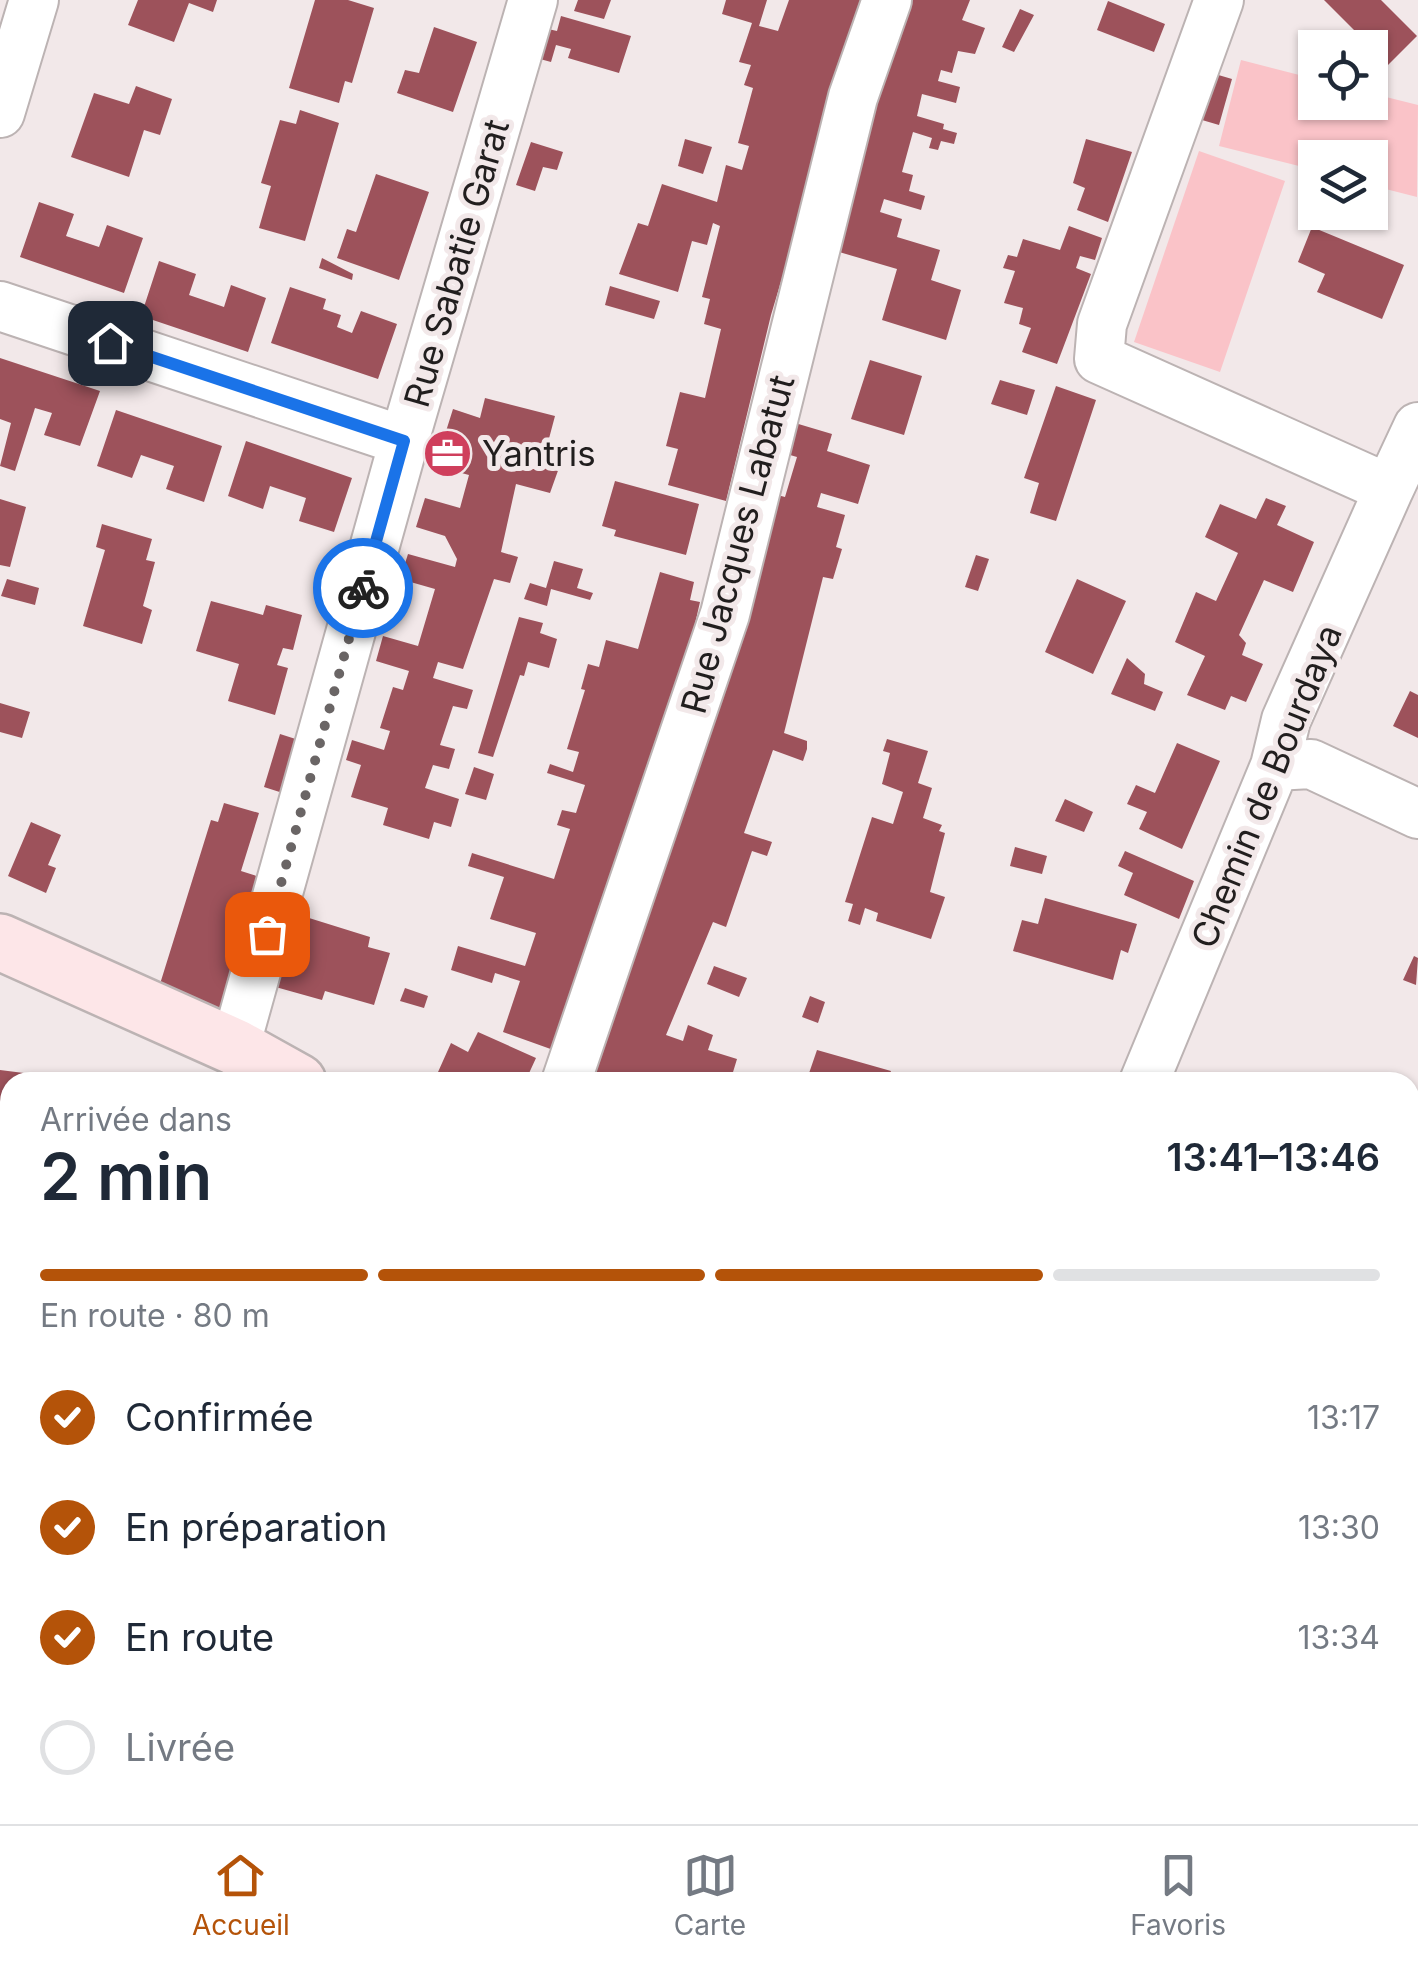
<!DOCTYPE html>
<html lang="fr">
<head>
<meta charset="utf-8">
<style>
	body { margin:0; font-family:Inter,sans-serif; background:#f2f2f3; color:#1f2937; height:100vh; display:flex; flex-direction:column; font-size:38px; white-space:nowrap }
	* { box-sizing:border-box; margin:0 }
	p { font-size:32px; color:#747a83 }
	.icon { flex:none; width:55px; height:55px; fill:none; stroke:currentColor; stroke-width:2; stroke-linecap:round; stroke-linejoin:round }
	.map { position:relative; flex:1; overflow:hidden }
	.side { position:absolute; left:0px; top:1072px; width:1420px; height:752px; display:flex; flex-direction:column; background:#fff; border-radius:30px 30px 0 0; box-shadow:0 2px 8px #0004 }
	.side>* { flex:none }
	.controls { position:absolute; left:1298px; top:30px; display:grid; gap:20px }
	.controls a { display:grid; place-items:center; width:90px; height:90px; border-radius:0px; background:#fff; box-shadow:0 2px 8px #0004; font-size:50px }
	.pin { position:absolute; display:grid; place-items:center; width:85px; height:85px; color:#fff; margin:-42px; border-radius:20px; box-shadow:0 5px 15px #0006 }
	.courier { position:absolute; display:grid; place-items:center; width:100px; height:100px; margin:-50px; border:8px solid #1a73e8; border-radius:50%; background:#fff; color:#222; box-shadow:0 2px 12px #0007 }
	.headline em { font-style:normal; font-weight:600 }
	.headline div { display:flex; flex-direction:column-reverse }
	.headline { display:flex; align-items:center; justify-content:space-between; height:170px; padding:0 40px }
	h1 { font-size:65px; font-weight:600; line-height:75px }
	.bar { display:grid; grid-template-columns:repeat(4,1fr); gap:15px 10px; align-content:center; height:120px; padding:0 40px }
	.bar i { height:12px; border-radius:8px; background:#e0e1e3 }
	.bar .current { background:#b45309 }
	.bar p { grid-column:span 4 }
	ol { padding:0 40px; list-style:none }
	li { display:flex; align-items:center; gap:30px; height:110px }
	li p { margin-inline-start:auto }
	li .icon { padding:10px; border-radius:50%; background:#b45309; color:#fff; stroke-width:4 }
	li:last-child { color:#747a83 }
	li i { width:55px; height:55px; border:5px solid #e0e1e3; border-radius:50% }
	.tab-bar { display:flex; justify-content:space-around; align-items:center; height:140px; border-top:2px solid #e0e1e3; background:#fff; font-size:28px; color:#747a83 }
	.tab-bar a { display:grid; justify-items:center; gap:5px }
	.tab-bar .current { color:#b45309 }
	.map>svg:first-child { display:block }
	.green { fill:#fac3c8 }
	.building { fill:#9d525b }
	.lines { fill:none; stroke-linecap:round; stroke-linejoin:round }
	.service-casing { stroke:#bcb3b3; stroke-width:28 }
	.minor-casing { stroke:#bcb3b3; stroke-width:52 }
	.secondary-casing { stroke:#bcb3b3; stroke-width:60 }
	.service { stroke:#fff; stroke-width:22 }
	.minor { stroke:#fff; stroke-width:48 }
	.secondary { stroke:#fde6e8; stroke-width:55 }
	.done { stroke:#6a6565; stroke-width:10; stroke-dasharray:0 18 }
	.route { stroke:#1a73e8; stroke-width:12 }
	.labels { text-anchor:middle; dominant-baseline:central; stroke-width:10; stroke-linejoin:round; paint-order:stroke }
	.street-label { font-size:35px; fill:#211e1e; stroke:#f2e8e9 }
	.poi-label { font-size:35px; fill:#211e1e; stroke:#f2e8e9; text-anchor:start }
</style>
</head>
<body>
<div class="map">
<svg width="1418" height="1824" viewBox="0 0 1418 1824">
	<rect width="100%" height="100%" fill="#f2e8e9"/>
	<!-- green -->
	<path class="green" d="M1241,60L1315,79V102H1370V93L1418,105L1417,197L1370,185V158H1315V170L1219,146Z
		M1199,151L1285,181L1220,372L1134,342Z"/>
	<!-- building -->
	<path class="building" d="M138,0H217L213,12L189,3L174,42L128,25Z
		M315,0H348L374,8L352,83L345,81L339,103L289,88Z
		M578,0H611L604,19L574,11Z
		M726,0H767L759,26L778,31L789,0H865L771,315L726,501L668,485L678,449L666,446L680,392L705,398L721,329L704,324L710,299L702,297L720,226L713,223L707,245L692,241L678,292L619,274L638,223L648,226L662,184L717,202L726,165L742,170L749,146L738,143L753,88L744,85L751,65L739,62L752,23L722,14Z
		M902,0H970L962,20L985,28L975,54L958,51L952,73L941,70L938,81L960,87L956,103L922,94L917,116L944,124L943,129L957,133L954,144L941,141L938,150L929,148L932,138L913,132L902,172L913,175L909,191L925,196L921,210L884,199L880,212L902,219L897,237L940,250L931,280L961,290L946,340L882,320L897,269L829,249Z
		M1324,0H1381L1417,36L1370,83V48H1347L1359,35Z
		M1108,1L1165,24L1154,52L1097,30Z
		M1020,9L1034,15L1014,52L1002,47Z
		M561,16L631,36L619,73L568,58L571,49L556,45L551,62L540,59L548,29L557,31Z
		M434,27L477,42L453,112L397,93L405,70L419,73Z
		M1215,74L1232,79L1219,125L1202,120Z
		M136,86L172,99L160,135L144,130L129,177L71,157L94,93L129,104Z
		M300,110L339,123L305,241L259,228L271,186L261,183L280,120L296,124Z
		M685,139L712,147L703,174L678,166Z
		M1086,139L1132,152L1108,222L1077,210L1085,188L1073,183Z
		M531,142L563,152L557,170L543,167L535,191L516,185Z
		M376,174L429,192L399,280L337,258L347,229L356,232Z
		M39,202L74,214L66,236L99,247L107,225L143,238L124,293L20,257Z
		M1069,226L1102,238L1095,260L1080,256L1076,268L1091,274L1057,364L1022,352L1031,328L1019,324L1023,308L1004,303L1015,271L1003,268L1008,255L1017,257L1023,239L1060,250Z
		M1312,227L1404,265L1382,319L1317,292L1325,274L1298,262Z
		M322,258L353,274L352,280L319,268Z
		M159,261L196,274L189,295L224,307L231,285L266,298L248,352L141,316Z
		M610,286L660,301L654,319L605,305Z
		M290,287L326,299L323,309L341,315L337,327L352,333L361,311L397,324L378,379L271,343Z
		M0,358L100,391L80,446L44,435L52,413L35,408L15,471L0,466L11,423L0,419Z
		M870,360L922,376L904,435L851,419Z
		M1000,380L1035,390L1027,415L991,404Z
		M1056,386L1096,400L1056,521L1030,513L1039,483L1024,478Z
		M485,398L555,416L543,461L560,465L550,493L516,484L501,552L518,557L510,583L494,579L463,669L438,662L433,678L473,690L467,709L453,706L440,745L455,749L449,769L433,765L425,788L459,799L451,827L434,822L429,839L383,825L388,808L351,797L361,765L346,760L352,740L384,750L390,731L380,728L393,687L403,690L409,671L376,661L383,636L418,646L435,589L400,579L408,554L455,567L457,559L445,536L416,527L425,498L460,508L469,475L435,466L453,409L480,418Z
		M116,410L222,446L204,502L166,489L174,466L141,455L132,478L97,466Z
		M785,420L832,434L827,451L870,465L858,504L821,493L817,507L845,515L836,547L842,549L833,579L823,577L784,733L807,741V749L803,761L773,750L744,833L772,842L767,856L752,851L726,927L713,922L666,1035L683,1041L688,1025L713,1035L708,1050L737,1059L730,1082H592L683,813L766,492L785,497L797,457L776,451Z
		M246,441L352,478L334,532L299,521L306,498L270,486L263,509L228,496Z
		M615,481L699,504L686,555L614,536L616,530L602,526Z
		M1266,498L1286,506L1277,525L1314,542L1293,592L1264,580L1239,635L1246,643L1242,655L1263,664L1246,702L1231,696L1225,710L1187,695L1205,656L1175,642L1196,592L1216,601L1238,553L1205,537L1220,504L1256,519Z
		M0,499L26,507L10,567L0,565Z
		M102,524L152,539L146,560L155,562L143,606L152,610L142,644L83,626L105,550L96,547Z
		M976,555L989,559L978,591L965,587Z
		M554,561L583,569L577,588L593,593L590,600L551,589L547,606L524,599L530,583L546,588Z
		M660,572L694,582L690,600L700,602L683,676L559,1052L503,1032L520,981L495,973L492,983L451,970L458,946L525,966L536,933L490,919L504,877L468,866L472,853L554,879L570,829L557,825L562,810L576,813L585,785L547,773L550,764L573,772L579,752L567,749L585,690L581,689L588,664L599,667L606,640L638,649Z
		M7,579L39,588L35,605L1,596Z
		M1077,579L1126,601L1093,674L1045,652Z
		M211,601L263,615L266,605L302,615L293,650L283,648L277,665L288,668L275,715L228,701L239,664L196,651Z
		M519,617L543,623L540,633L557,639L549,668L528,662L524,676L520,675L493,757L478,753Z
		M1127,658L1145,674L1144,684L1163,692L1155,711L1111,694Z
		M1410,691L1418,695V738L1393,726Z
		M0,703L30,712L22,738L0,732Z
		M280,734L305,742L289,795L264,787Z
		M887,739L928,751L918,783L932,788L923,818L942,825L939,831L945,833L930,892L945,897L931,939L876,921L878,913L865,908L860,925L848,921L853,904L845,902L872,817L893,824L903,792L882,784L890,753L883,751Z
		M1177,743L1220,761L1182,849L1139,829L1147,812L1127,804L1136,785L1155,793Z
		M474,767L494,774L486,800L465,794Z
		M1065,799L1093,812L1084,832L1055,821Z
		M224,803L259,813L241,871L263,878L222,1014L160,984L211,820L218,822Z
		M31,822L61,835L48,865L56,868L46,893L8,876Z
		M1015,847L1047,856L1042,874L1010,866Z
		M1125,851L1194,881L1179,919L1124,895L1133,873L1118,866Z
		M1045,898L1137,924L1128,953L1121,950L1113,980L1013,951L1022,920L1038,924Z
		M293,913L370,937L368,947L390,953L374,1005L325,991L322,1000L272,986Z
		M1414,956L1418,958L1416,985L1403,980Z
		M714,966L747,978L739,997L707,984Z
		M405,988L428,996L424,1008L400,1001Z
		M810,996L825,1002L818,1023L802,1017Z
		M478,1032L536,1058L525,1082L434,1081L451,1043L468,1052Z
		M817,1050L891,1071L887,1082H806Z
		M0,1070L79,1080L10,1082V1198L0,1196Z
		M1418,1094V1468L1410,1464V1113Z
		M10,1519V1590L0,1589V1528Z
		M0,1802L10,1803V1815H25L23,1824L0,1821Z
		M306,1815H359L358,1824H305Z
		M1154,1815H1208L1205,1824H1152Z
		M1277,1815H1317L1332,1819L1331,1824H1275Z"/>
	<g class="lines">
		<defs>
			<path id="service" d="M0,1236L10,1238
				M0,1332L10,1333
				M0,1396L10,1397"/>
			<path id="minor" d="M0,113L34,0
				M0,306L404,441
				M1389,489L1418,427
				M1275,766L1311,764L1418,814
				M235,1047L404,441L533,0
				M566,1082L725,614L853,97L887,0
				M1144,1082L1275,766L1286,720L1389,489L1099,359L1102,324L1219,0
				M1410,1776L1418,1744
				M197,1824L198,1815
				M741,1824L742,1815
				M1077,1824L1079,1815
				M1398,1824L1400,1815"/>
			<path id="secondary" d="M0,942L235,1047L298,1082
				M1410,1556L1418,1557"/>
		</defs>
		<!-- service casing -->
		<use href="#service" class="service-casing"/>
		<!-- minor casing -->
		<use href="#minor" class="minor-casing"/>
		<!-- secondary casing -->
		<use href="#secondary" class="secondary-casing"/>
		<!-- service -->
		<use href="#service" class="service"/>
		<!-- minor -->
		<use href="#minor" class="minor"/>
		<!-- secondary -->
		<use href="#secondary" class="secondary"/>
	</g>
	<g class="lines">
		<!-- done -->
		<path class="done" d="M267,934L363,588"/>
		<!-- route -->
		<path class="route" d="M110,343L404,441L363,588"/>
	</g>
	<!-- icons -->
	<defs>
		<symbol id="office-disc" viewBox="-11 -11 22 22"><circle r="9.5" fill="#cf3f5c" stroke="#f2e8e9"/><path d="M-6-3h4V-5.5h4V-3h4V5H-6ZM-1-4.5V-3h2v-1.5ZM-6 0V1H6V0Z" fill="#fff"/></symbol>
	</defs>
	<g fill-rule="evenodd">
		<use href="#office-disc" x="420" y="426" width="55" height="55"/>
	</g>
	<g class="labels">
		<!-- street labels -->
		<g class="street-label">
			<text transform="translate(456 263) rotate(-74)">Rue Sabatie Garat</text>
			<text transform="translate(737 544) rotate(-75)">Rue Jacques Labatut</text>
			<text transform="translate(1266 786) rotate(-68)">Chemin de Bourdaya</text>
		</g>
		<!-- poi labels -->
		<g class="poi-label">
			<text x="482" y="453">Yantris</text>
		</g>
	</g>
</svg>
<div class="controls">
<a><svg class="icon" aria-label="locate" viewBox="0 0 24 24"><circle cx="12" cy="12" r="6"/><path d="M12 2v4M12 18v4M2 12h4M18 12h4"/></svg></a>
<a><svg class="icon" aria-label="layers" viewBox="0 0 24 24"><path d="M12 4l9 5-9 5-9-5zM3 14l9 5 9-5"/></svg></a>
</div>
<div class="pin" style="left:267px;top:934px;background:#ea580c"><svg class="icon" aria-label="bag" viewBox="0 0 24 24"><path d="M5 8h14l-1 12H6zM9 8a3 3 0 0 1 6 0"/></svg></div>
<div class="pin" style="left:110px;top:343px;background:#1f2937"><svg class="icon" aria-label="home" viewBox="0 0 24 24"><path d="M3 11l9-7 9 7M6 9v11h12V9"/></svg></div>
<div class="courier" style="left:363px;top:588px"><svg class="icon" aria-label="bike" viewBox="0 0 24 24"><circle cx="6" cy="16" r="4"/><circle cx="18" cy="16" r="4"/><path d="M6 16l4-8h5l3 8M10 8l3 8H6M13 5h3"/></svg></div>
<section class="side">
<div class="headline"><div><h1>2 min</h1><p>Arrivée dans</p></div><em>13:41–13:46</em></div>
<div class="bar"><i class="current"></i><i class="current"></i><i class="current"></i><i></i><p>En route · 80 m</p></div>
<ol>
<li><svg class="icon" aria-label="check" viewBox="0 0 24 24"><path d="M5 12l5 5 9-10"/></svg>Confirmée<p>13:17</p></li>
<li><svg class="icon" aria-label="check" viewBox="0 0 24 24"><path d="M5 12l5 5 9-10"/></svg>En préparation<p>13:30</p></li>
<li><svg class="icon" aria-label="check" viewBox="0 0 24 24"><path d="M5 12l5 5 9-10"/></svg>En route<p>13:34</p></li>
<li><i></i>Livrée</li>
</ol>
</section>
</div>
<nav class="tab-bar">
<a class="current"><svg class="icon" aria-label="home" viewBox="0 0 24 24"><path d="M3 11l9-7 9 7M6 9v11h12V9"/></svg>Accueil</a>
<a><svg class="icon" aria-label="map" viewBox="0 0 24 24"><path d="M3 6l6-2 6 2 6-2v14l-6 2-6-2-6 2zM9 4v14M15 6v14"/></svg>Carte</a>
<a><svg class="icon" aria-label="saved" viewBox="0 0 24 24"><path d="M7 4h10v16l-5-4-5 4z"/></svg>Favoris</a>
</nav>
</body>
</html>
